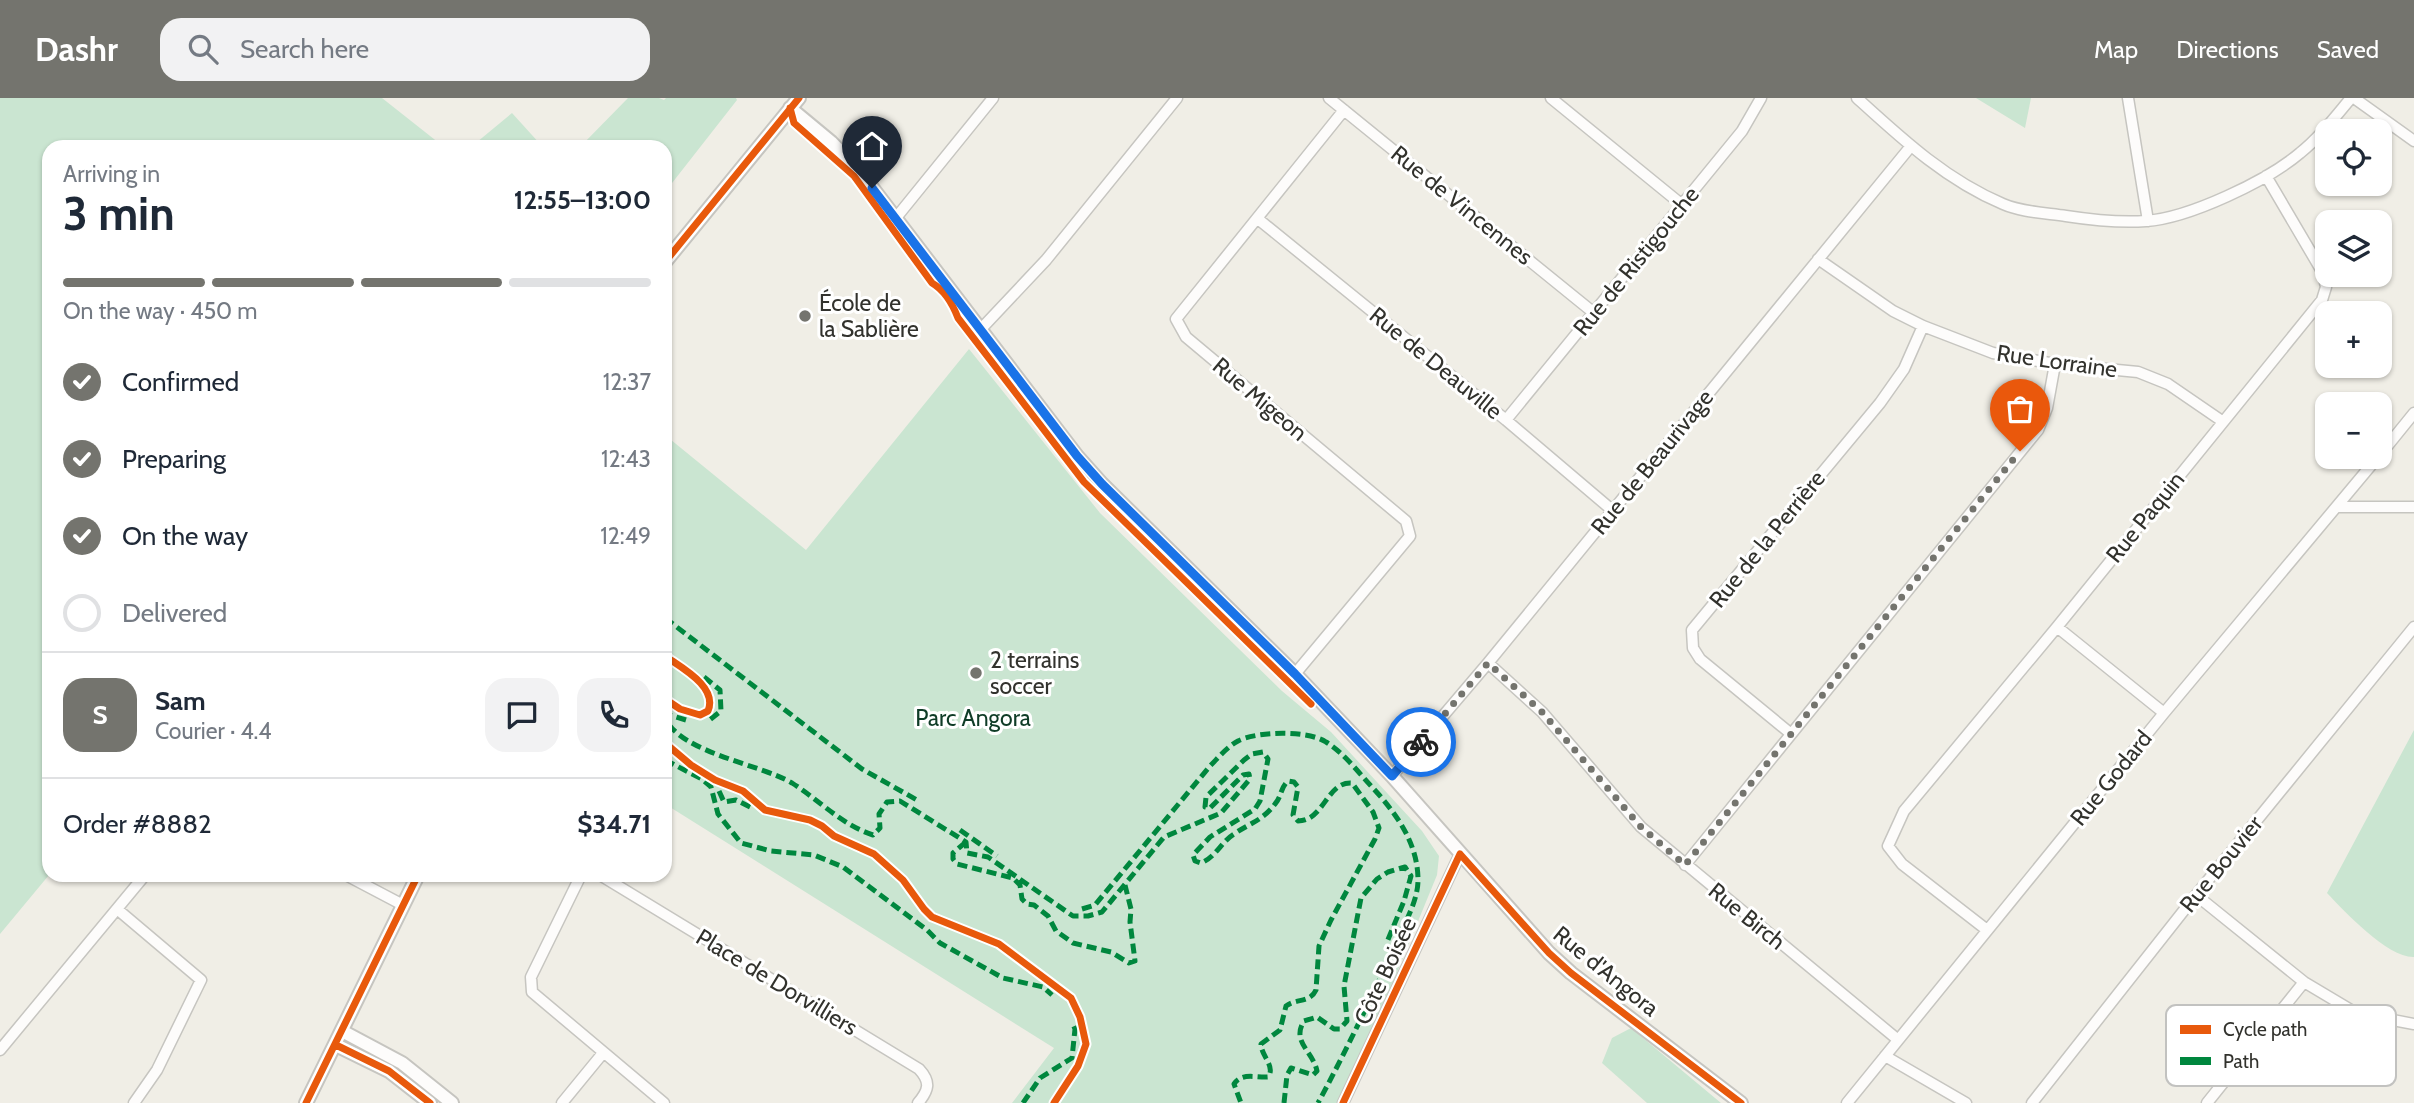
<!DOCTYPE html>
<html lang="en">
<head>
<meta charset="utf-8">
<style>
	body { margin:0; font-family:Cabin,sans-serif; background:#f2f2f3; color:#1f2937; height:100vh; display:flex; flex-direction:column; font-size:26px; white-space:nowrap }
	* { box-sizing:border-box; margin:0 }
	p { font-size:23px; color:#747a83 }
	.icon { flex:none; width:38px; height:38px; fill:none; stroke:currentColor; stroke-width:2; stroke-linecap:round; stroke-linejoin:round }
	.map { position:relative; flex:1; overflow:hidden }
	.details { position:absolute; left:42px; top:42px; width:630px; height:742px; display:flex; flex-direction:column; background:#fff; border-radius:21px; box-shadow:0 2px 5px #0004 }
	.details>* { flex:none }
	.tools { position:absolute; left:2315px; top:21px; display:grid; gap:14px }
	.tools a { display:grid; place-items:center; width:77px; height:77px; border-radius:14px; background:#fff; box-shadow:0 2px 5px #0004; font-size:35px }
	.pin { position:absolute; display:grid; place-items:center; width:60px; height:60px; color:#fff; margin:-72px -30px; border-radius:50% 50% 50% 0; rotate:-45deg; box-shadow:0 0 7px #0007 }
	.pin .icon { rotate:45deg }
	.courier { position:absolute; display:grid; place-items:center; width:70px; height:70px; margin:-35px; border:5px solid #1a73e8; border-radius:50%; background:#fff; color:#222; box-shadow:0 2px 9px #0007 }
	.overview em { font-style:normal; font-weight:800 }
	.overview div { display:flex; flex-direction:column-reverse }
	.overview { display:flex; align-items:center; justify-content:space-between; height:119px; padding:0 21px }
	h1 { font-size:46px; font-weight:800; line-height:52px }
	.bar { display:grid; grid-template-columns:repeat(4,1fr); gap:10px 7px; align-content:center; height:84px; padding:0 21px }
	.bar i { height:9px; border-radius:5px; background:#e0e1e3 }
	.bar .current { background:#74746e }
	.bar p { grid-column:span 4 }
	.line { display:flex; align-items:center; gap:18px; padding:0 21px; border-top:2px solid #e0e1e3 }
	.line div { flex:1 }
	.round { display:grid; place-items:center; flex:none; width:74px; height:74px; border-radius:21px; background:#f2f2f3 }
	ol { padding:0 21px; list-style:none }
	li { display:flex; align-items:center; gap:21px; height:77px }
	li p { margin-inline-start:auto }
	li .icon { padding:7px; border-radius:50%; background:#74746e; color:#fff; stroke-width:4 }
	li:last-child { color:#747a83 }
	li i { width:38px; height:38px; border:4px solid #e0e1e3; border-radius:50% }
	header { display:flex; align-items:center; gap:42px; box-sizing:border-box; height:98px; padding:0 35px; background:#74746e; color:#fff }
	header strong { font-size:33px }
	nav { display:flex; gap:38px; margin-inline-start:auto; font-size:24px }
	.search { width:490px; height:63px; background:#f2f2f3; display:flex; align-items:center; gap:18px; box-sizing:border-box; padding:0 24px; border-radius:21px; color:#747a83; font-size:26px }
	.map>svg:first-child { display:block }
	.green { fill:#cae5d1 }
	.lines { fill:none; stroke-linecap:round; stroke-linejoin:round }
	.minor-casing { stroke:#c6c5c0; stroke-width:13 }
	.tertiary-casing { stroke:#c6c5c0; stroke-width:16 }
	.minor { stroke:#fdfcfb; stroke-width:10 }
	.tertiary { stroke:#fdfcfb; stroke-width:12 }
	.quiet { stroke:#00873e; stroke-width:5; stroke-dasharray:10 5; stroke-linecap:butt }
	.cycleway-casing { stroke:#fff; stroke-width:11 }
	.cycleway { stroke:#e8590c; stroke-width:7 }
	.done { stroke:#74746e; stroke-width:7; stroke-dasharray:0 12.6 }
	.route { stroke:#1a73e8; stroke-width:9 }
	.poi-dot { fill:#74746e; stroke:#fff; stroke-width:2.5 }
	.labels { text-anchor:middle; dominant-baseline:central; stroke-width:6; stroke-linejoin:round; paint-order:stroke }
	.street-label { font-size:23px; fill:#32322d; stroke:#fff }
	.poi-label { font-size:23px; fill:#32322d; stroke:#fff; text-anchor:start }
	.park-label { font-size:23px; fill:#0f3c27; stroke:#fff }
	.key { fill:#fff; stroke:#c2c2c0; stroke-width:2 }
	.key-label { font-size:19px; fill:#32322d }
</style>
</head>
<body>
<header>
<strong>Dashr</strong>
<div class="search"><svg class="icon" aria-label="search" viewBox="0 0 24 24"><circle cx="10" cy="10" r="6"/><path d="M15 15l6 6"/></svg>Search here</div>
<nav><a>Map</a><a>Directions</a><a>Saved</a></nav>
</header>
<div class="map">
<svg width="2414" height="1005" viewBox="0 0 2414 1005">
	<rect width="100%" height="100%" fill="#f0eee6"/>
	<!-- green -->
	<path class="green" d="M0,0H382L444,49H49V777L0,836Z
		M628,0H659L664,2L666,0H736L737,2L665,94V49H580Z
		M1976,0H2031L2025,30Z
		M512,15L541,47L539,49H471Z
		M969,251L1100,415L1282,593L1331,634L1422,733L1439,758L1437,777L1364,955L1339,1005H1012L1054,950L665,706V337L806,452Z
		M2414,632V859C2388,860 2345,814 2327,795Z
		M1631,930L1721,1005H1647L1602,965L1612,940Z"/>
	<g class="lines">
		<defs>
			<path id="minor" d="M1329,0L1594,215
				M1551,0L1681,106
				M1857,0C1902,41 1946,82 2003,106C2021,114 2046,115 2066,118C2092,122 2119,125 2146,123C2189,120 2267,83 2300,55C2320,39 2335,19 2351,0
				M2128,0L2148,123
				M2354,0L2414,43
				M895,121L993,0
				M1258,121L1506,322L1612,412
				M1818,161L1893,213L1923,228L1993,255L2055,266L2138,274L2168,286L2222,323
				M981,231L1046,162L1177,0
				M1506,322L1742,33L1761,0
				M2380,357L2414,315
				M2337,409H2414
				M2057,529L2164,615
				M1488,565L1542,614L1641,729L1897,941
				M1295,576L1410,438L1406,423L1186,239L1176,221L1344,12
				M1790,635L1700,561L1693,550L1692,532L1880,305L1904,271L1923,228
				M1392,678L1488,565L1911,48
				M1685,767L2038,332L2047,310L2055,266
				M346,777L403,807
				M581,777L531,879L532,894L664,1005
				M600,777L919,971C931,984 929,992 918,1005
				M2196,797L2304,884L2356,915L2414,926
				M117,811L201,882L157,972L134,1005
				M1987,832L1902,766L1888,748L1904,713L2057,529L2322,202L2326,189L2323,175L2266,78
				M0,952L145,777
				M1885,958L1966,1005
				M562,1005L603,955
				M1343,1005L1460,756
				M1847,1005L2164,615L2378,359
				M2032,1005L2196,797L2414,529
				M2207,1005L2304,884"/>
			<path id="tertiary" d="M790,10L831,44L861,75L1077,358L1102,386L1295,576L1392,678L1549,855L1571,875L1741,1005
				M665,164L799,0
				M342,933L402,965L452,1005
				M336,947L389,973L430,1005
				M306,1005L418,777"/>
		</defs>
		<!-- minor casing -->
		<use href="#minor" class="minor-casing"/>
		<!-- tertiary casing -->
		<use href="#tertiary" class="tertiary-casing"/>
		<!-- minor -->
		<use href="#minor" class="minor"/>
		<!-- tertiary -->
		<use href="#tertiary" class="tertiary"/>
		<!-- quiet -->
		<path class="quiet" d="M665,520L862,671L917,702
			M704,579L720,592L721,613L707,624
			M686,622L670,617L665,620C681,655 760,666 792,685C819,702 842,727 873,737L880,730L879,716L887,704L900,703L966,744L967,755L988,759L1073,818H1088L1102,814L1164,739L1221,715L1250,681L1249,676L1243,677L1210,710L1205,709L1206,699L1244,662L1252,656L1263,654L1268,661L1260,703L1255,711L1210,739L1193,757L1195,763L1201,765C1216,759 1221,744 1234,736C1250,725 1262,723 1275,706C1282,698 1280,690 1288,683L1294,684L1298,689L1293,717L1298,723C1324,723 1327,683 1352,685L1373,714L1379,730L1375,741L1331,822L1319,848L1316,892C1310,905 1297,900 1286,908L1280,932L1261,946C1261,958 1276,968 1268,979C1256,980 1242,974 1234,986L1241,1005
			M665,662L702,681L711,689L718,716L741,745L771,753L814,757L843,769L927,832L940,845L1003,880L1043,889L1052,897
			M719,693L724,704L736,702L754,711
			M960,732L997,758
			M966,744L953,755V761L957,766L1013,780L1020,787L1022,801L1027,806L1034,807L1048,818L1056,833L1073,845L1111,854L1129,865L1135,863L1130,824L1131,811L1125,787
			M1082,811L1095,807L1210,668C1219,659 1227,649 1238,643C1257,633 1308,632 1326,644C1344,655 1358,674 1372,689C1396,715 1418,745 1418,782C1418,804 1403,828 1395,847C1371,901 1346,953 1318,1005
			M1023,1005L1040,980L1072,960L1075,931L1072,924
			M1284,1005L1287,977L1291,970L1313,977L1317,973C1313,953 1291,944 1304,923L1317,919L1334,931H1340L1347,923L1344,888L1361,800L1377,781L1388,774L1405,769L1411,778L1404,803L1387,844"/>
		<defs>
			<path id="cycleway" d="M790,10L794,25L854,78L932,185C944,192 953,207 958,220L1084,384L1311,606
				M665,164L799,0
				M665,558C682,570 718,589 708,613L700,617L680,611L665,601
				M665,645L691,667L715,682L743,693L765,712L810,722L822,728L834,738L874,756L903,782L924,811L932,819L999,846L1071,900L1080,919L1086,946L1078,968L1054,1005
				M336,947L389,973L430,1005
				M306,1005L418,777
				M1343,1005L1460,756L1549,855L1571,875L1741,1005"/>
		</defs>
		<!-- cycleway casing -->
		<use href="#cycleway" class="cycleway-casing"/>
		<!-- cycleway -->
		<use href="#cycleway" class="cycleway"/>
	</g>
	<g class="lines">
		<!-- done -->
		<path class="done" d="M1421,644L1488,565L1542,614L1641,729L1685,767L2020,353"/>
		<!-- route -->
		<path class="route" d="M872,90L1077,358L1102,386L1295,576L1392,678L1421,644"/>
	</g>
	<!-- markers -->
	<g class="poi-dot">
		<circle cx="805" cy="218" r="7"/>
		<circle cx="976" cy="575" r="7"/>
	</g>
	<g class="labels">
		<!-- street labels -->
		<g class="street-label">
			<text transform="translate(1462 107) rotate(39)">Rue de Vincennes</text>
			<text transform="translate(1636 163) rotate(-51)">Rue de Ristigouche</text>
			<text transform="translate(2057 263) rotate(8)">Rue Lorraine</text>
			<text transform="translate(1436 265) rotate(39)">Rue de Deauville</text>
			<text transform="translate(1260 301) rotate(40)">Rue Migeon</text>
			<text transform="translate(1652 364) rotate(-51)">Rue de Beaurivage</text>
			<text transform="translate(2145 419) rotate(-51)">Rue Paquin</text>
			<text transform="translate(1767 441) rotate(-51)">Rue de la Perrière</text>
			<text transform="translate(2111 680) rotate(-51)">Rue Godard</text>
			<text transform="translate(2221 766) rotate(-51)">Rue Bouvier</text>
			<text transform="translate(1747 818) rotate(39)">Rue Birch</text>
			<text transform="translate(1385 873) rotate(-65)">Côte Boisée</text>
			<text transform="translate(1606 873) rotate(39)">Rue d'Angora</text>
			<text transform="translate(777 884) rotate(31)">Place de Dorvilliers</text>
		</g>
		<!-- poi labels -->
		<g class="poi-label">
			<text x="819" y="205">École de<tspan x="819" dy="26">la Sablière</tspan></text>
			<text x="990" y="562">2 terrains<tspan x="990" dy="26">soccer</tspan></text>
		</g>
		<!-- park labels -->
		<g class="park-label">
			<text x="973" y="620">Parc Angora</text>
		</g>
	</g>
	<!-- legend -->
	<rect x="2166" y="907" width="230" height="81" rx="10" class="key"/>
	<rect x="2180" y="927" width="31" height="9" fill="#e8590c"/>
	<rect x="2180" y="959" width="31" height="8" fill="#00873e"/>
	<g class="key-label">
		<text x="2223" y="938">Cycle path</text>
		<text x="2223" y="970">Path</text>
	</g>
</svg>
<div class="tools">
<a><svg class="icon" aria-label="locate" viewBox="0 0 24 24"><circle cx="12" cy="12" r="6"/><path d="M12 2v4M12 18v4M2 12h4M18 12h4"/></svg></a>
<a><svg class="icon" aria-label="layers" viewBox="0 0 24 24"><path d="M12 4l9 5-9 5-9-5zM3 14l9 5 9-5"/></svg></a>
<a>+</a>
<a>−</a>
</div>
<div class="pin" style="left:2020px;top:353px;background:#ea580c"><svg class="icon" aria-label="bag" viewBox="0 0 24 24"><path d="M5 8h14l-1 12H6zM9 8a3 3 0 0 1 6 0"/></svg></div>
<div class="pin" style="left:872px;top:90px;background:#1f2937"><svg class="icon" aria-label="home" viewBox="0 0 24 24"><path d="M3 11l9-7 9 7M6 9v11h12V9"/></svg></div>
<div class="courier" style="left:1421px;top:644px"><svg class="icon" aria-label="bike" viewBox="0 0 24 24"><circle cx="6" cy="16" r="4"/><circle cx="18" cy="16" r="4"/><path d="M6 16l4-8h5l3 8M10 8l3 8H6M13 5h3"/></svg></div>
<section class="details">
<div class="overview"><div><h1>3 min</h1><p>Arriving in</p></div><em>12:55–13:00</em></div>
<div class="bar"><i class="current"></i><i class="current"></i><i class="current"></i><i></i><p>On the way · 450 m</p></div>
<ol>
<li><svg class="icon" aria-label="check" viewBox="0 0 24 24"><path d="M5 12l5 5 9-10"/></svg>Confirmed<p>12:37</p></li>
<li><svg class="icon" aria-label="check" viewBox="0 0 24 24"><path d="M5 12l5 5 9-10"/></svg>Preparing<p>12:43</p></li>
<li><svg class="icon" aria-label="check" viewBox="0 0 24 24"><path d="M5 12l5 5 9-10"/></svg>On the way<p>12:49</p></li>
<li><i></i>Delivered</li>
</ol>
<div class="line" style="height:126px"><b class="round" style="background:#74746e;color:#fff">S</b><div><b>Sam</b><p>Courier · 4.4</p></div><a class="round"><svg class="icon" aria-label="chat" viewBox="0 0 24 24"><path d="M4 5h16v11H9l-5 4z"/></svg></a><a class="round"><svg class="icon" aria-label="phone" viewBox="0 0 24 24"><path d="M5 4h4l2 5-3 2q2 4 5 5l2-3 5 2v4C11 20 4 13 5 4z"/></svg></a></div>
<div class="line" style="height:91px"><div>Order #8882</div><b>$34.71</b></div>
</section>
</div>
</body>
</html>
